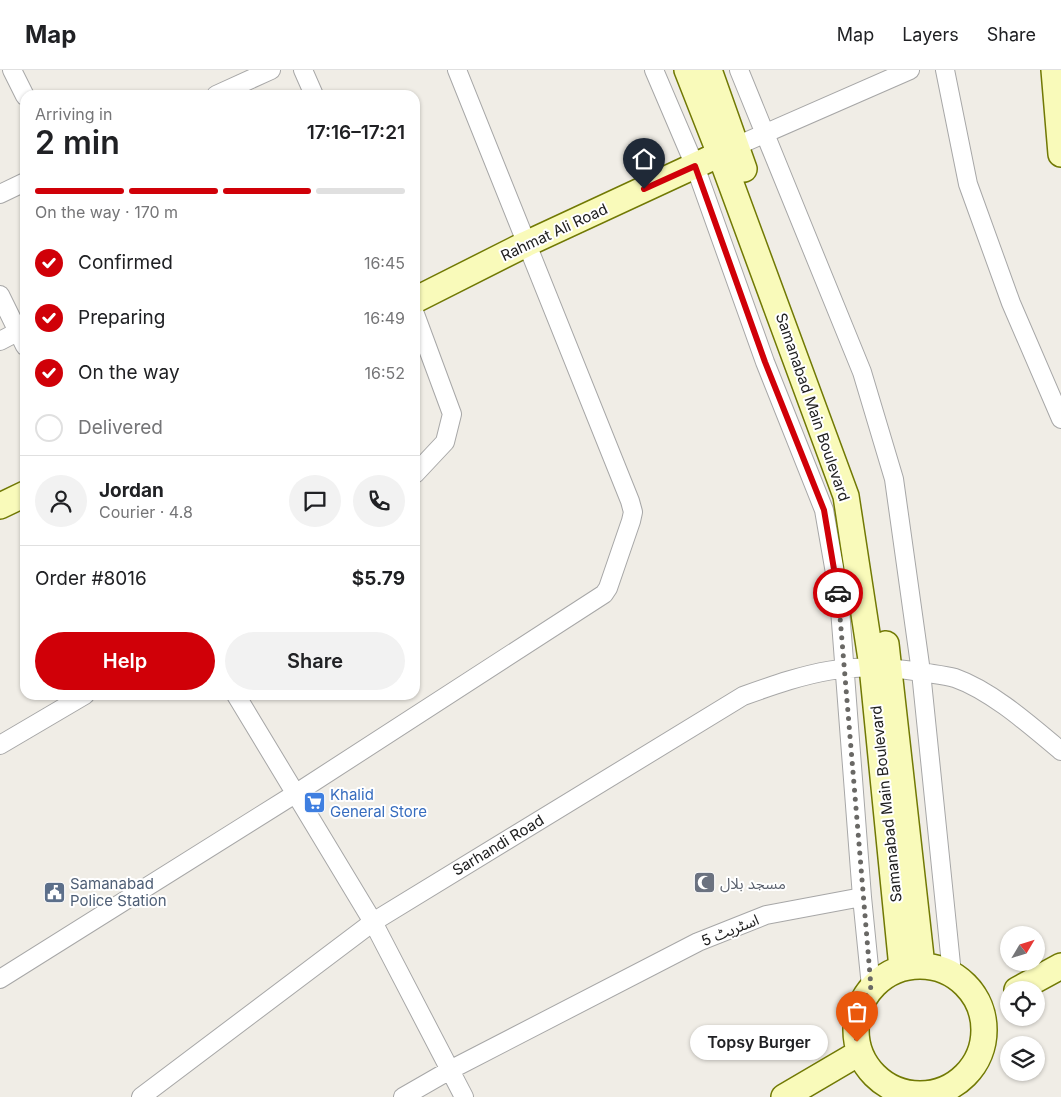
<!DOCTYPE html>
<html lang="en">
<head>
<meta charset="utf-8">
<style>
	body { margin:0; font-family:Inter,"Noto Sans Arabic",sans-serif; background:#f2f2f2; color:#202124; height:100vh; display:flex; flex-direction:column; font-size:19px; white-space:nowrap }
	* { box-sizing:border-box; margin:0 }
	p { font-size:16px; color:#757577 }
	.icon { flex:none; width:28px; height:28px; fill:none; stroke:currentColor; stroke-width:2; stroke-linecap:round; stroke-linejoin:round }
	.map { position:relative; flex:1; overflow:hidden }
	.drawer { position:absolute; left:20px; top:20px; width:400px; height:610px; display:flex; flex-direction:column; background:#fff; border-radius:15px; box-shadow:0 1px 4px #0004 }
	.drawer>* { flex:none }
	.needle { width:32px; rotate:52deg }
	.controls { position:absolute; left:1000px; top:856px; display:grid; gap:10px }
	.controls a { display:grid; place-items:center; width:45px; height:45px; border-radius:50%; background:#fff; box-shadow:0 1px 4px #0004; font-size:25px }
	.pin { position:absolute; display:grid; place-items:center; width:42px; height:42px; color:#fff; margin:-51px -21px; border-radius:50% 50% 50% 0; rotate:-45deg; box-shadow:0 0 5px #0007 }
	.pin .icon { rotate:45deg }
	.courier { position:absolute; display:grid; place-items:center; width:50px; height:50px; margin:-25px; border:4px solid #d00008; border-radius:50%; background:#fff; color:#222; box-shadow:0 1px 6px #0007 }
	.bubble { position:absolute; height:35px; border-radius:18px; background:#fff; box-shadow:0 1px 4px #0004; font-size:16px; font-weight:600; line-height:35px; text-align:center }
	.overview em { font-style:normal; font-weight:600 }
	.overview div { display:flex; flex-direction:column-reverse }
	.overview { display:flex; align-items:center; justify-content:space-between; height:85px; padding:0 15px }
	h1 { font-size:32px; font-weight:600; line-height:38px }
	.bar { display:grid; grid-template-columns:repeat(4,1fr); gap:8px 5px; align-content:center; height:60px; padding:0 15px }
	.bar i { height:6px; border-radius:4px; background:#e0e0e0 }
	.bar .selected { background:#d00008 }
	.bar p { grid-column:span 4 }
	.line { display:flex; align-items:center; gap:12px; padding:0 15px; border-top:1px solid #e0e0e0 }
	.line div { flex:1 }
	.round { display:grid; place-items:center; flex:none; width:52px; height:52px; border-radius:26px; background:#f2f2f2 }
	ol { padding:0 15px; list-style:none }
	li { display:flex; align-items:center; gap:15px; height:55px }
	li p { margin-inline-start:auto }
	li .icon { padding:5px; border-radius:50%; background:#d00008; color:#fff; stroke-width:4 }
	li:last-child { color:#757577 }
	li i { width:28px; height:28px; border:2px solid #e0e0e0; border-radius:50% }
	.cta { display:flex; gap:10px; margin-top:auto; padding:10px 15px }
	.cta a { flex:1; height:58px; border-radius:30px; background:#d00008; color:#fff; font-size:20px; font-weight:600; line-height:58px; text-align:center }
	.cta a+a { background:#f2f2f2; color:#202124 }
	header { display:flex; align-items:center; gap:30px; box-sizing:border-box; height:70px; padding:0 25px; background:#fff; border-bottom:1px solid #e0e0e0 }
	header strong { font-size:24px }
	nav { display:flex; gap:28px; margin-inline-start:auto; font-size:18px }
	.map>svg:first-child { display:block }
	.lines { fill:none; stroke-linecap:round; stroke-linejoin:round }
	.street-casing { stroke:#a7a7a7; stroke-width:20 }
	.secondary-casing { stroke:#717904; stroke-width:28 }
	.street { stroke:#fff; stroke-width:18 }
	.secondary { stroke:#f9faba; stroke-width:25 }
	.done { stroke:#696865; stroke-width:5; stroke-dasharray:0 9 }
	.route { stroke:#d00008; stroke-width:6 }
	.labels { text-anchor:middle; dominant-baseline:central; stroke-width:4; stroke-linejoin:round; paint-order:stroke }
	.street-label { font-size:15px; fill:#202020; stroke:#fff }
	.shop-label { font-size:15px; fill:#366cbe; stroke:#fff; text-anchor:start }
	.service-label { font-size:15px; fill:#4e5e75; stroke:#fff; text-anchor:start }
	.worship-label { font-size:15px; fill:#5b616d; stroke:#fff; text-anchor:start }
</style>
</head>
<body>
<header>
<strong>Map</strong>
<nav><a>Map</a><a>Layers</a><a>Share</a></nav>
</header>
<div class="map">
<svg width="1061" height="1027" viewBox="0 0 1061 1027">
	<rect width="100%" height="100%" fill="#f0ede6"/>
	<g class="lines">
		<defs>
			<path id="street" d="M12,0L25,26
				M303,0L314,25
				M739,0L862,302L894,409L921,602L952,904
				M945,0L968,114L1011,233L1061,349
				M216,25L271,0
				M725,81L910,0
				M0,124L25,112
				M0,225L25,276
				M415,244L452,344L445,372L415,404
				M0,271L25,258
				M236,625L373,852L464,1027
				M0,675L85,625
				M862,827L871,917
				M0,909L295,724L604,524L608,518L631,451L633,442L630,431L457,0
				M141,1027L373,852L743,626C810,602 849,590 921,602C932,604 944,605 955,608C992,621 1031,656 1061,681
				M403,1027L450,1000L698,872L766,845L862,827L839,526L824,440L765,292L695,96L654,0"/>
			<path id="secondary" d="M687,0L720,84L846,426L872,596L902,898
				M709,0L744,99
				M1054,0L1061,84
				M415,230L526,174L720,84
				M0,436L25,424
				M886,574L922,896
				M856 960a64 64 0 1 1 128 0a64 64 0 1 1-128 0Z
				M1017,920L1061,896
				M784,1027L859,983"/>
		</defs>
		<!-- street casing -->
		<use href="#street" class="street-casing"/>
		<!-- secondary casing -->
		<use href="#secondary" class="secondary-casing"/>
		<!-- street -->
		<use href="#street" class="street"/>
		<!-- secondary -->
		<use href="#secondary" class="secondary"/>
	</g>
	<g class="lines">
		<!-- done -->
		<path class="done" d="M838,523L871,917C860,935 853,951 857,972"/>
		<!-- route -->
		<path class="route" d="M644,119L695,96L765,292L824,440L838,523"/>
	</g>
	<!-- icons -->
	<defs>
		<symbol id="supermarket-square" viewBox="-11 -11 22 22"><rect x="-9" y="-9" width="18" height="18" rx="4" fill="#3f7fe0" stroke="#fff"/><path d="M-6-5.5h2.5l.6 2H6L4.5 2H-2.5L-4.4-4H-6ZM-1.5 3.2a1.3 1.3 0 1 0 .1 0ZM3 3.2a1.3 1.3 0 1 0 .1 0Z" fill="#fff"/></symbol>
		<symbol id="mosque-square" viewBox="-11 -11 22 22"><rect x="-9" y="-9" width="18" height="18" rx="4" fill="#6b7280" stroke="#fff"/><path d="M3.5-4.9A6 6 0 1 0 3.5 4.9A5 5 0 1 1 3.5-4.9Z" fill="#fff"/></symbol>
		<symbol id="civic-square" viewBox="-11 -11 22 22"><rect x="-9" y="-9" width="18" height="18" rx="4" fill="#5c6f8a" stroke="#fff"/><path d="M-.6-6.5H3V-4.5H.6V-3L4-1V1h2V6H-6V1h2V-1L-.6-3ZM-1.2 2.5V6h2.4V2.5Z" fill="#fff"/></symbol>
	</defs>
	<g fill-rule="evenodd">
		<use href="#supermarket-square" x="302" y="720" width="25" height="25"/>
		<use href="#mosque-square" x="692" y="800" width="25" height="25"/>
		<use href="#civic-square" x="42" y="810" width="25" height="25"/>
	</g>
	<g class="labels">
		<!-- street labels -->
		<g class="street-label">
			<text transform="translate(554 162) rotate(-25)">Rahmat Ali Road</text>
			<text transform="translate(813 337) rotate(71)">Samanabad Main Boulevard</text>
			<text transform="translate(886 734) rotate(-96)">Samanabad Main Boulevard</text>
			<text transform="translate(498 775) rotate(-31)">Sarhandi Road</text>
			<text transform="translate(730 860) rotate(-22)">اسٹریٹ 5</text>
		</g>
		<!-- shop labels -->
		<g class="shop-label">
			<text x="330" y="724">Khalid<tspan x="330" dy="17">General Store</tspan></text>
		</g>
		<!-- service labels -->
		<g class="service-label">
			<text x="70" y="813">Samanabad<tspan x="70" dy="17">Police Station</tspan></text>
		</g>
		<!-- worship labels -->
		<g class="worship-label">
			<text x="720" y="813">مسجد بلال</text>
		</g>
	</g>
</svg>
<div class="controls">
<a><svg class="needle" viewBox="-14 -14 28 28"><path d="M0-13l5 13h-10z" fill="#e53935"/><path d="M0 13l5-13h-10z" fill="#757577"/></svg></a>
<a><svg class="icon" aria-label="locate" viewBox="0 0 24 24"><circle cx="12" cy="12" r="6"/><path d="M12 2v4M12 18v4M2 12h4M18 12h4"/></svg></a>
<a><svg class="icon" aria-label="layers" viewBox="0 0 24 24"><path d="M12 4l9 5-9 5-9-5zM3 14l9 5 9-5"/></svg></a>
</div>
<div class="pin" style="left:857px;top:972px;background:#ea580c"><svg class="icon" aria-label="bag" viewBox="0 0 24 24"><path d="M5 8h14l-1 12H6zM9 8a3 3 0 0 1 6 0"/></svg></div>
<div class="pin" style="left:644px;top:119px;background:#1f2937"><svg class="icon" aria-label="home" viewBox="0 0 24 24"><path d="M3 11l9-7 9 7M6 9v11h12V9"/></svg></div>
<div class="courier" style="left:838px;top:523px"><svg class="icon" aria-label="car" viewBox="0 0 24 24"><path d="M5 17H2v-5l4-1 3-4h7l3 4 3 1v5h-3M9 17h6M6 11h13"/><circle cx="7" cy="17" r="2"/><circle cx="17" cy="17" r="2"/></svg></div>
<div class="bubble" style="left:690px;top:955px;width:138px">Topsy Burger</div>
<section class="drawer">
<div class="overview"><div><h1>2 min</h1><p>Arriving in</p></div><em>17:16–17:21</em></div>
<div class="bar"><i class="selected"></i><i class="selected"></i><i class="selected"></i><i></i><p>On the way · 170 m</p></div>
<ol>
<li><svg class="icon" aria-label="check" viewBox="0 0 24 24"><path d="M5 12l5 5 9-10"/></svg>Confirmed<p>16:45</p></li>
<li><svg class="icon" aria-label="check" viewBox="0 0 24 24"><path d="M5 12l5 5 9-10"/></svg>Preparing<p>16:49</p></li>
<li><svg class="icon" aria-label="check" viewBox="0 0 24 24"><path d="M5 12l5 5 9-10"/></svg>On the way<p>16:52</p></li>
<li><i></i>Delivered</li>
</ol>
<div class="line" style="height:90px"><a class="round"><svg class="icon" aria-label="person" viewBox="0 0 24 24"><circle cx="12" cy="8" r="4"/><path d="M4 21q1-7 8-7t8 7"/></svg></a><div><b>Jordan</b><p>Courier · 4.8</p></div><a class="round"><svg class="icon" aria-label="chat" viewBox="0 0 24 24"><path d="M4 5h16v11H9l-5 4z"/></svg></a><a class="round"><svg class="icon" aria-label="phone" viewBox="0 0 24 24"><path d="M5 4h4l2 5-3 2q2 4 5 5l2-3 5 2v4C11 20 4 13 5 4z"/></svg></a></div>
<div class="line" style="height:65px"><div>Order #8016</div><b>$5.79</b></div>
<div class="cta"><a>Help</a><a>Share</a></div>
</section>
</div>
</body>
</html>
